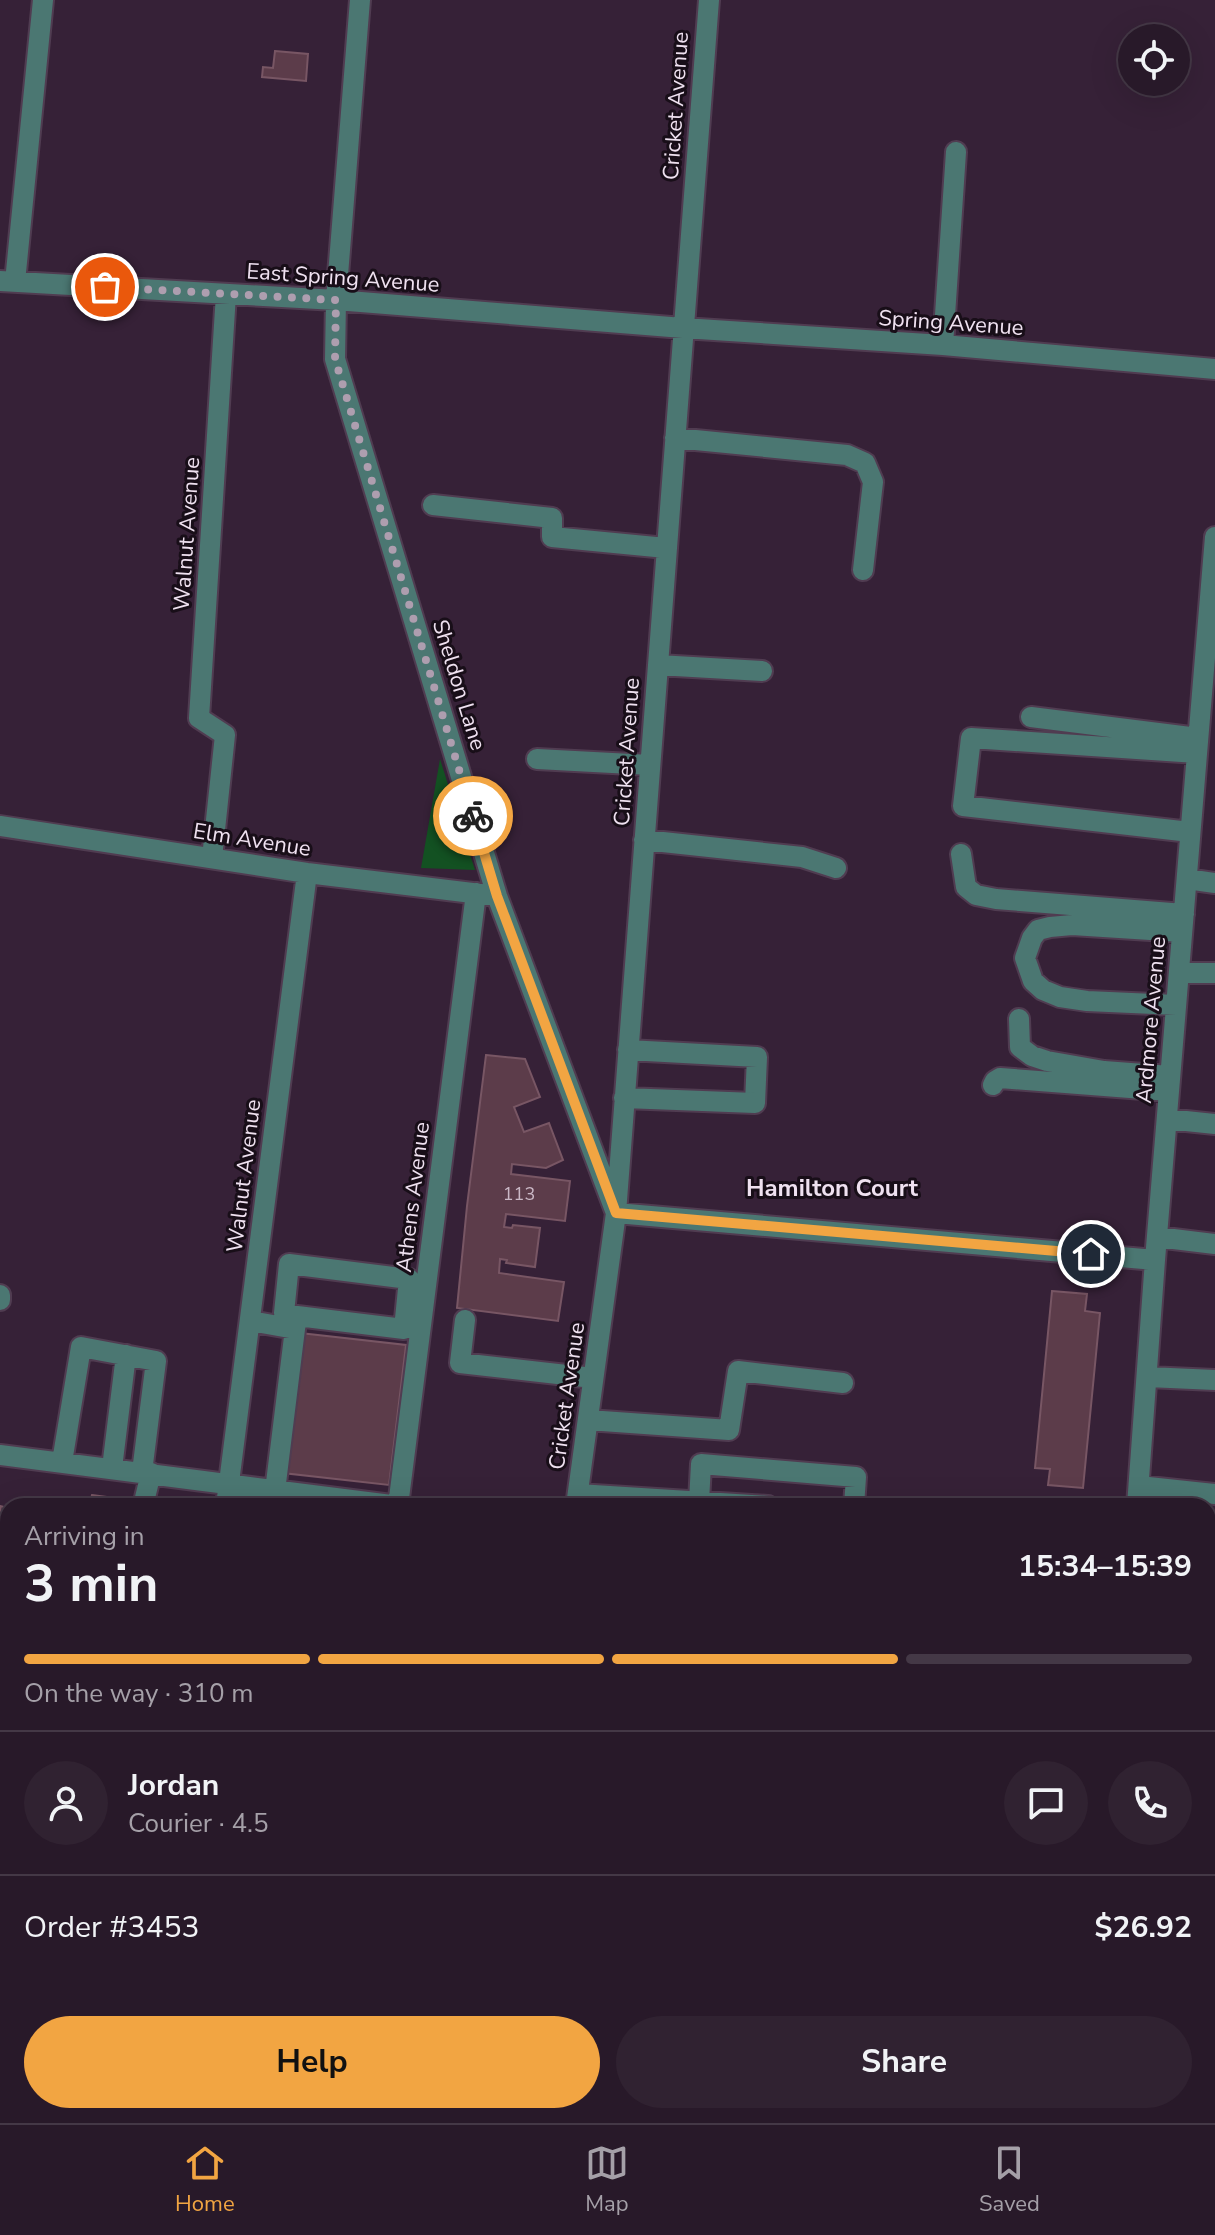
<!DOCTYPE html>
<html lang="en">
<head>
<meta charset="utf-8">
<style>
	body { margin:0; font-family:"Nunito Sans",sans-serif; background:#302231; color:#f1f3f6; height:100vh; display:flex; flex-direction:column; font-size:30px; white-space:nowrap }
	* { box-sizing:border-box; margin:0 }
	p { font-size:26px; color:#a5a0a8 }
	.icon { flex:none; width:44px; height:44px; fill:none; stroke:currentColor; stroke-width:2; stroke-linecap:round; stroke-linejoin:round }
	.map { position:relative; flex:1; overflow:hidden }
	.drawer { position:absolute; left:0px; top:1498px; width:1216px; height:626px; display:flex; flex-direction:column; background:#281929; border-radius:24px 24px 0 0; box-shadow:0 8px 32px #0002,0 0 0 2px #443846 }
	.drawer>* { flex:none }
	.buttons { position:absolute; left:1118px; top:24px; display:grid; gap:16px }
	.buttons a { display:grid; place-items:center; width:72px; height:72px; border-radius:50%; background:#281929; box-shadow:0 8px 32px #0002,0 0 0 2px #443846; font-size:40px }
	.pin { position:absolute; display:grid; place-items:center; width:68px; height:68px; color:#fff; margin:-34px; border:4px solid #fff; border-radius:50%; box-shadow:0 2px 8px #0007 }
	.courier { position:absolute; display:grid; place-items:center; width:80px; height:80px; margin:-40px; border:6px solid #f2a542; border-radius:50%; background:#fff; color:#222; box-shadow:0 2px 10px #0007 }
	.head em { font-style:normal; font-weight:700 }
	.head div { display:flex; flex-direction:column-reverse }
	.head { display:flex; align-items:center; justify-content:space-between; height:136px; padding:0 24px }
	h1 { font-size:52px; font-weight:700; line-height:60px }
	.bar { display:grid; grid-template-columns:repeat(4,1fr); gap:12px 8px; align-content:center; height:96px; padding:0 24px }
	.bar i { height:10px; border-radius:6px; background:#443846 }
	.bar .current { background:#f2a542 }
	.bar p { grid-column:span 4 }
	.line { display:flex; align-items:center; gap:20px; padding:0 24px; border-top:2px solid #443846 }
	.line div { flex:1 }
	.round { display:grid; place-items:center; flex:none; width:84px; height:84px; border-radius:42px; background:#302231 }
	.primary-button { display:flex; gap:16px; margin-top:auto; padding:16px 24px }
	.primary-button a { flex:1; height:92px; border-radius:48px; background:#f2a542; color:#111; font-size:32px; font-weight:700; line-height:92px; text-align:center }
	.primary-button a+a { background:#302231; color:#f1f3f6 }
	.tabs { display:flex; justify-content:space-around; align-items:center; height:112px; border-top:2px solid #443846; background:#281929; font-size:22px; color:#a5a0a8 }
	.tabs a { display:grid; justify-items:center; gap:4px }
	.tabs .current { color:#f2a542 }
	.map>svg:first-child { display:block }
	.commercial { fill:#3a2c39 }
	.green { fill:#135122 }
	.building { fill:#5c3c4a; stroke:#785664; stroke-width:2 }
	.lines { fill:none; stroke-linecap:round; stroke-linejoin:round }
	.minor-casing { stroke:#503c51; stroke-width:24 }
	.highway-casing { stroke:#503c51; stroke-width:28 }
	.path { stroke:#8d7b8e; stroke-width:4; stroke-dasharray:4 4; stroke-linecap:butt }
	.minor { stroke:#4b7772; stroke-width:20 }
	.highway { stroke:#6ce2d7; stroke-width:24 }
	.done { stroke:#ae9eaf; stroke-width:8; stroke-dasharray:0 14.4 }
	.route { stroke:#f2a542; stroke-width:10 }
	.labels { text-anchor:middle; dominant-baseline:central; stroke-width:6; stroke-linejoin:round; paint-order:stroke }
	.number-label { font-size:18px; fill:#cab8c6 }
	.street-label { font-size:22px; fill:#efe1f0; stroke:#180e18 }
	.neighbourhood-label { font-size:24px; font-weight:bold; fill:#efe1f0; stroke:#180e18 }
</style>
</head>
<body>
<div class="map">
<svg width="1215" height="2123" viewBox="0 0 1215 2123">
	<rect width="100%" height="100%" fill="#362137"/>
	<!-- commercial -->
	<path class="commercial" d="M1208,1635H1215V1736L1208,1738Z
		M1215,1926V2123H647L648,2116H1208V1928Z"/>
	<!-- green -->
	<path class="green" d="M440,759L475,870L421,868Z"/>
	<!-- building -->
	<path class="building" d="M275,51L308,54L306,81L262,77L263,67L273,68Z
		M486,1055L525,1059L540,1097L514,1107L524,1132L549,1123L563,1160L546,1168L512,1164L511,1174L570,1181L565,1221L506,1214L504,1227L512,1228L513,1225L540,1228L535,1267L506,1263L507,1260L500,1259L499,1273L564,1282L558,1321L457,1308L467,1206Z
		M1052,1291L1087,1294L1085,1311L1100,1313L1083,1488L1048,1485L1050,1469L1035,1468Z
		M300,1333L406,1345L389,1485L283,1473Z
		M92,1495L115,1498L112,1506H89Z
		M0,1506L8,1508V1528L0,1556Z
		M1208,1526L1215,1527V1606L1208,1605Z
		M0,1602L8,1605V1704L0,1702Z
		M0,1800L8,1803V1876L0,1904Z
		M58,2116H77L79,2123L38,2122Z
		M164,2116H266L269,2123H206V2120L198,2123H145Z
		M365,2116H483L482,2121L476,2123H366Z
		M689,2116H693L696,2123H669Z
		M693,2116H722L724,2123H696Z
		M722,2116H758L761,2123H725Z
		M758,2116H779L781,2123H761Z
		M788,2116H852L854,2123H791Z
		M861,2116H947L949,2123H882L881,2121L863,2123Z
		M1042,2116H1067L1070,2123H1045Z"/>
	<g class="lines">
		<defs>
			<path id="minor" d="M360,0L336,300L335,359L497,896L616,1213L1155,1260
				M0,281L336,300L683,328L943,345L1215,369
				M15,282L43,0
				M943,345L956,152
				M675,438L847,455L865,463L873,482L863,570
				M433,505L552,518V537L666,548
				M658,665L762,671
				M1031,717L1198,738
				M537,759L650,765
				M0,826L307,873L489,895
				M1190,832L963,806L971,738L1197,753
				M644,840L802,857L836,868
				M961,854L966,887L976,895L996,899L1184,914
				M212,858L225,735L199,718L226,294
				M1187,879L1215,883
				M1179,973H1215
				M1176,1005L1087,1001L1060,997L1043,990L1033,981L1025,958L1032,938L1038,930L1050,927L1072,925L1182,932
				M1019,1019L1020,1047L1032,1056L1047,1061L1104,1071L1170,1076
				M993,1085L995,1081L1000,1078L1169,1091
				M624,1098L755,1103L757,1057L628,1050
				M1167,1119L1215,1124
				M1157,1237L1215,1244
				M0,1295V1300
				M465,1320L460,1363L593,1378
				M250,1321L295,1329L275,1491
				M295,1329L297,1316L404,1329L409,1279L289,1264L284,1313L297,1316
				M1148,1377L1215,1380
				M588,1420L729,1430L738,1371L843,1383
				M0,1455C133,1471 266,1490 399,1506
				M62,1462L81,1347L156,1361L142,1472
				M112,1468L126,1355
				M1139,1486L1215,1494
				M578,1494L768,1506
				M699,1502L701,1464L856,1477L854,1506
				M143,1506L151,1473
				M226,1506L307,873
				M398,1506L476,893
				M576,1506L616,1213L709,0
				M1137,1506L1155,1260L1215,537
				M0,2030L8,2000
				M1208,2100L1214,2117
				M350,2116L351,2123
				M628,2116L630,2123
				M496,2123L498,2116"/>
			<path id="highway" d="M1208,1899L1215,1896
				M554,2123L573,2116"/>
		</defs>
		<!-- minor casing -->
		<use href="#minor" class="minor-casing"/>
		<!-- highway casing -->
		<use href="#highway" class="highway-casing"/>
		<!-- path -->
		<path class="path" d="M782,2116L785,2123"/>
		<!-- minor -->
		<use href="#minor" class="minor"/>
		<!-- highway -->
		<use href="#highway" class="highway"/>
	</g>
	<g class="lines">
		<!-- done -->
		<path class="done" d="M105,287L336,300L335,359L473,816"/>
		<!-- route -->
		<path class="route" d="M473,816L497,896L616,1213L1091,1254"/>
	</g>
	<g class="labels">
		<!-- number labels -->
		<g class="number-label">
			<text x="519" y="1194">113</text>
		</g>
		<!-- street labels -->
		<g class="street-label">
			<text transform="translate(676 106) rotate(-86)">Cricket Avenue</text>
			<text transform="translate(343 278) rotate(4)">East Spring Avenue</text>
			<text transform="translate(951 323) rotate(4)">Spring Avenue</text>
			<text transform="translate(187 534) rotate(-86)">Walnut Avenue</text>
			<text transform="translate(459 685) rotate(73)">Sheldon Lane</text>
			<text transform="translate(627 752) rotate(-86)">Cricket Avenue</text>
			<text transform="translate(252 840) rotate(9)">Elm Avenue</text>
			<text transform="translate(1151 1020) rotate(-85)">Ardmore Avenue</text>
			<text transform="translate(244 1176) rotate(-83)">Walnut Avenue</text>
			<text transform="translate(413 1197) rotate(-83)">Athens Avenue</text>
			<text transform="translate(567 1396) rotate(-82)">Cricket Avenue</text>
		</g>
		<!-- neighbourhood labels -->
		<g class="neighbourhood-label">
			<text x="832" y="1188">Hamilton Court</text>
		</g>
	</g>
</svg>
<div class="buttons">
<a><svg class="icon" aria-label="locate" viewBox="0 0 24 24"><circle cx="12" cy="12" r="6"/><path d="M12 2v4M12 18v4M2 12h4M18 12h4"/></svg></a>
</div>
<div class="pin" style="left:105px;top:287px;background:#ea580c"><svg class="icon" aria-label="bag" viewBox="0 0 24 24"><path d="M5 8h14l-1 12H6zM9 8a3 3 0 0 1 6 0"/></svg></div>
<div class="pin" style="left:1091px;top:1254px;background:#1f2937"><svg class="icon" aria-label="home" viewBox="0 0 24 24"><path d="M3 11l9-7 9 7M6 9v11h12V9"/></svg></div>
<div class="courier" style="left:473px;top:816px"><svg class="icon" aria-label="bike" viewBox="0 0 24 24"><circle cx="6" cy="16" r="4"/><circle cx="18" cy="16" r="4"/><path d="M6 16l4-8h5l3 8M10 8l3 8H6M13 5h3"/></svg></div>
<section class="drawer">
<div class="head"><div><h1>3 min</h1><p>Arriving in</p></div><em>15:34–15:39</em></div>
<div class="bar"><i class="current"></i><i class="current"></i><i class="current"></i><i></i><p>On the way · 310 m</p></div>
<div class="line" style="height:144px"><a class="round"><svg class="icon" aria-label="person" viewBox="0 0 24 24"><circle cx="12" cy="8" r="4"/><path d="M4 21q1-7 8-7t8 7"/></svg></a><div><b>Jordan</b><p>Courier · 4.5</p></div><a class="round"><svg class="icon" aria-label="chat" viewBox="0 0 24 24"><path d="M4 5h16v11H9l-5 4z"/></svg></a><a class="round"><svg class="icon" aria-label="phone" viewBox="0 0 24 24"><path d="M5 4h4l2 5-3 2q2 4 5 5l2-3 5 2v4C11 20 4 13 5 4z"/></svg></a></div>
<div class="line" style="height:104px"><div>Order #3453</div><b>$26.92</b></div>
<div class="primary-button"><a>Help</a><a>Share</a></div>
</section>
</div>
<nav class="tabs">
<a class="current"><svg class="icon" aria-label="home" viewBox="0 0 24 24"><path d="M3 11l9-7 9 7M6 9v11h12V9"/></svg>Home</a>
<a><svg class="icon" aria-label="map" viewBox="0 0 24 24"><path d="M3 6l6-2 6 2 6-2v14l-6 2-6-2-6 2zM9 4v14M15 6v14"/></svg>Map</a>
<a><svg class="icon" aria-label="saved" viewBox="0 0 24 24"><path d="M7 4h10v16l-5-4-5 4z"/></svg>Saved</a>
</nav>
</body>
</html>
